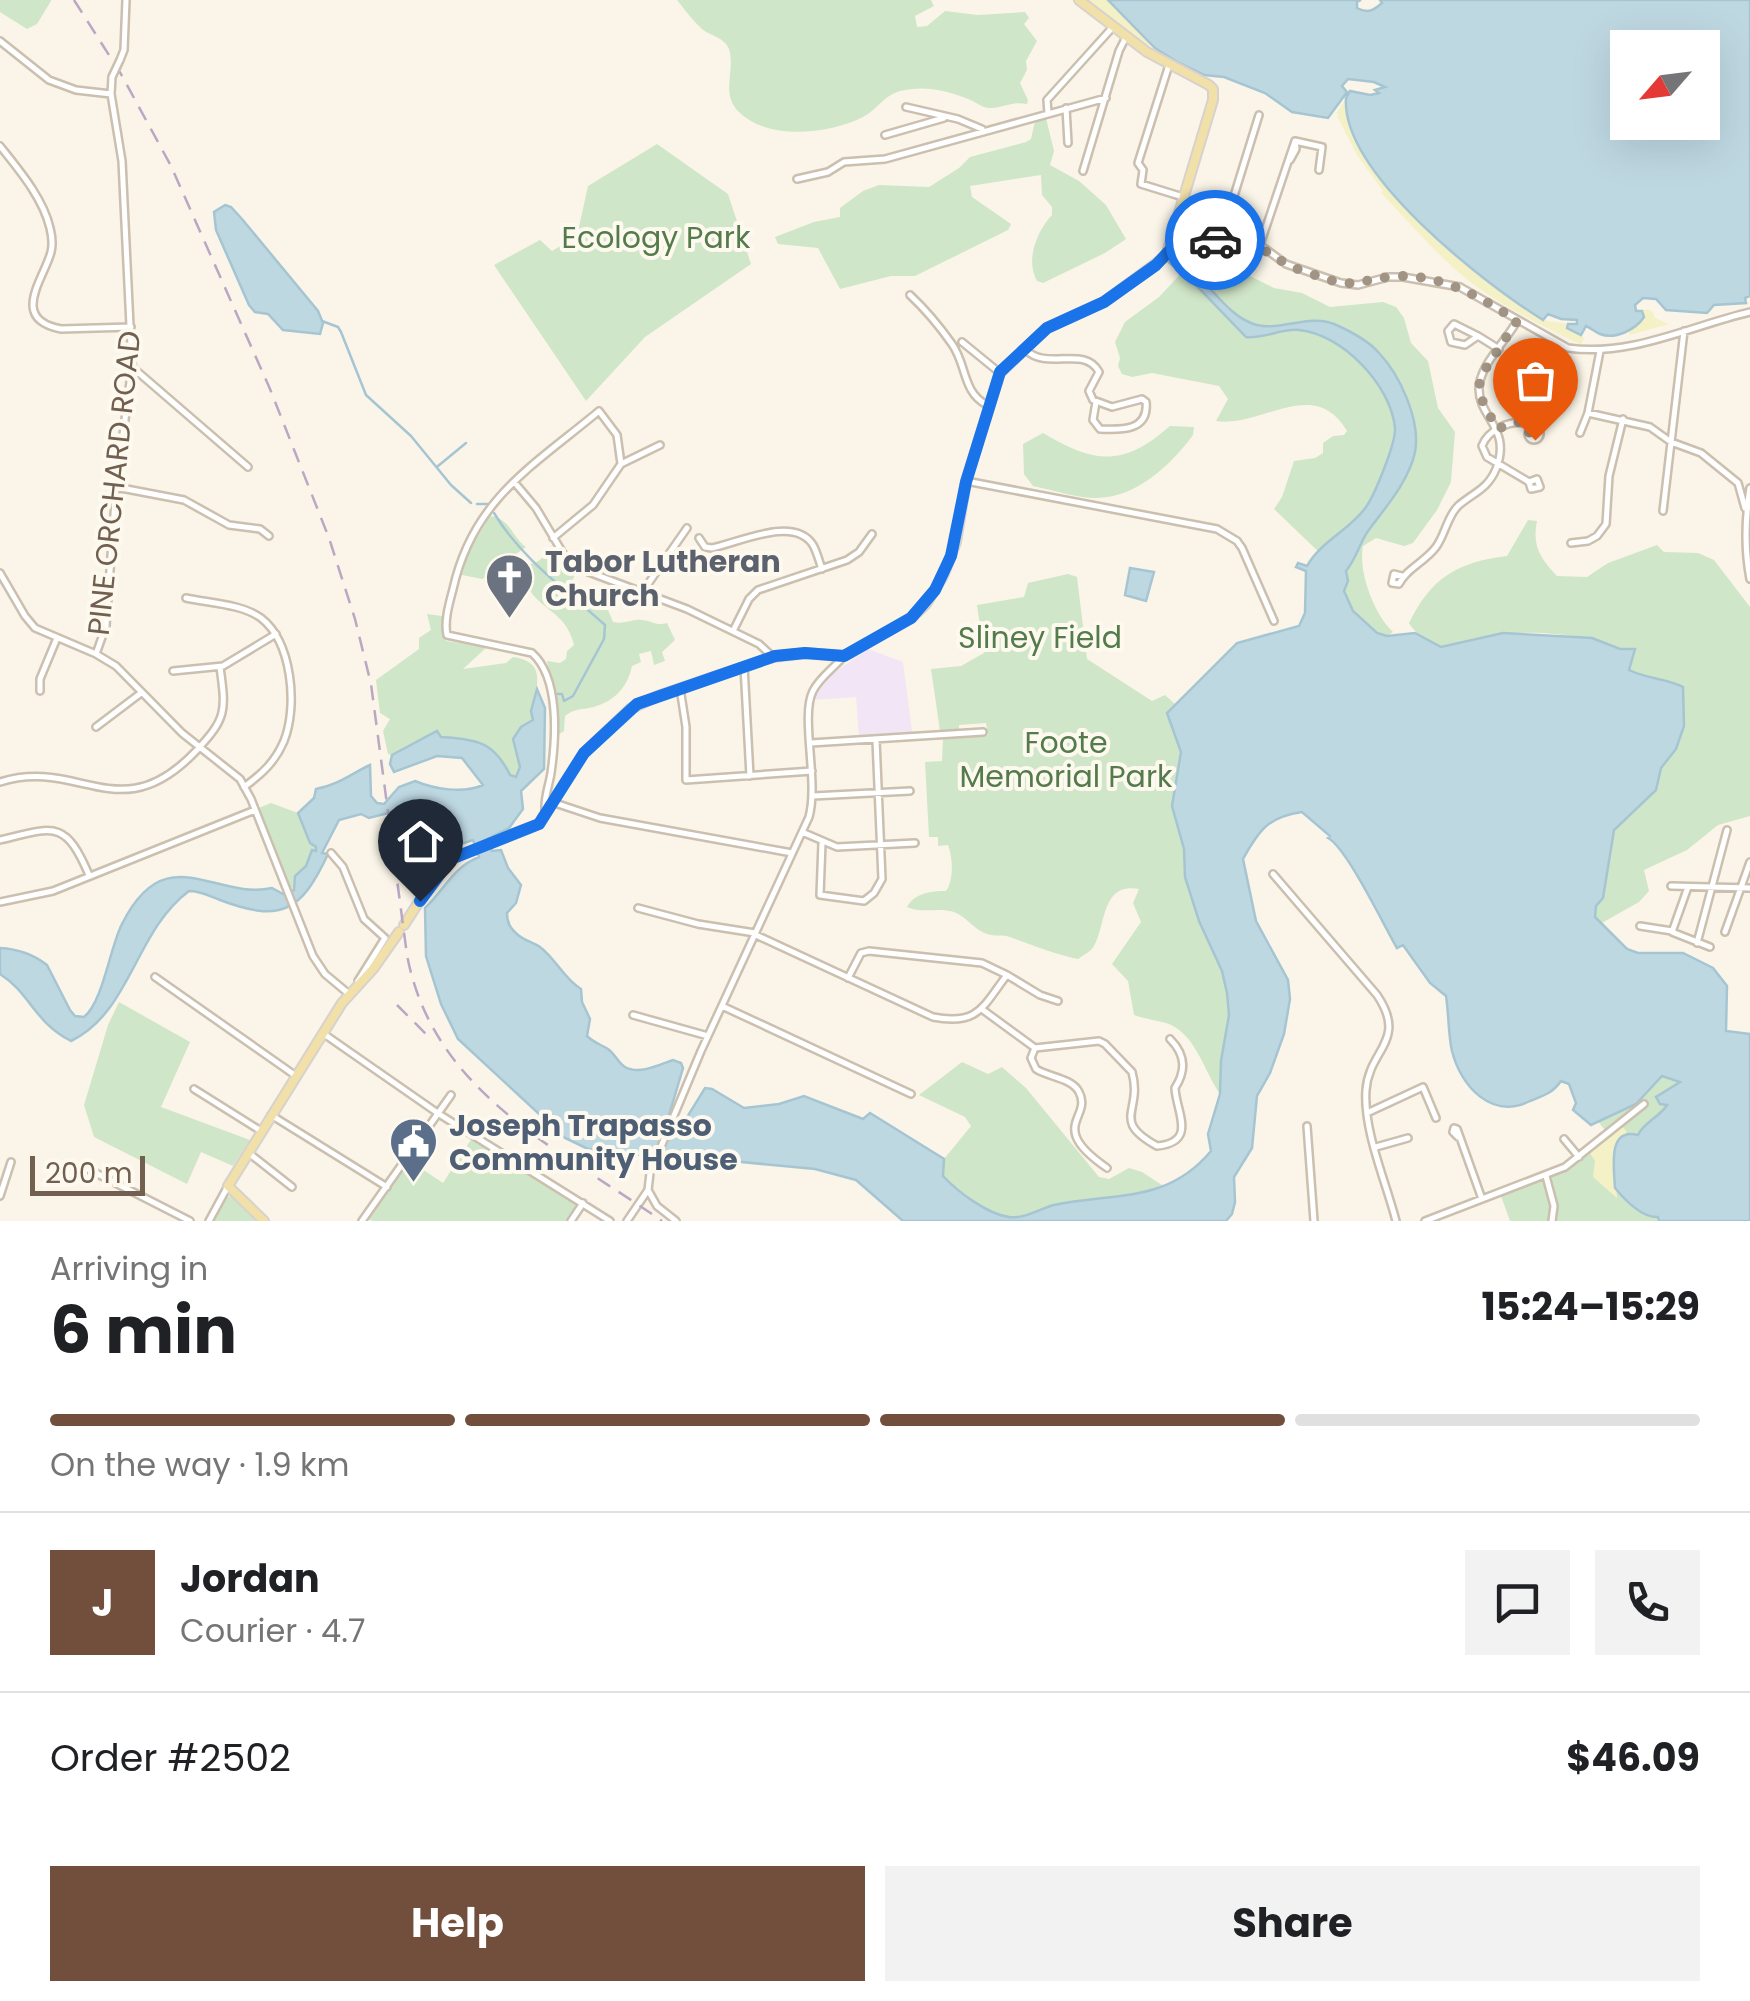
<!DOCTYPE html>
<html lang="en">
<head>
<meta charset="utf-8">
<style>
	body { margin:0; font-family:Poppins,sans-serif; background:#f2f2f2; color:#202124; height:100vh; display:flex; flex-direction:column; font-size:38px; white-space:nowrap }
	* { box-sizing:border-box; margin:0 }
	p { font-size:32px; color:#757577 }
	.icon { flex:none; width:55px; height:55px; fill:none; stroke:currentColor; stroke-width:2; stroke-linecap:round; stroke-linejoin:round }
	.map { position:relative; height:1221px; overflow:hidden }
	.details { display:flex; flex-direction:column; background:#fff; flex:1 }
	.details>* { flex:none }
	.needle { width:65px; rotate:242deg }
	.controls { position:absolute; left:1610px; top:30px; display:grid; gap:20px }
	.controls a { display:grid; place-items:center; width:110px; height:110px; border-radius:0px; background:#fff; box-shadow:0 10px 40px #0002; font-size:50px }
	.scale { position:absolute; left:30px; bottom:25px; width:115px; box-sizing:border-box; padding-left:10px; border:5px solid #71604f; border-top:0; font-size:28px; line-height:35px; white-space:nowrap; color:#71604f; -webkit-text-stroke:8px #fdf9ee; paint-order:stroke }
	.pin { position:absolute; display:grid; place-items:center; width:85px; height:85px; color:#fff; margin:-102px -42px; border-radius:50% 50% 50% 0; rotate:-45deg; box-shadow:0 0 10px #0007 }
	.pin .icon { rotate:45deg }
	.courier { position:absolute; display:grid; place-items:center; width:100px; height:100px; margin:-50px; border:8px solid #1a73e8; border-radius:50%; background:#fff; color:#222; box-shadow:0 2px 12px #0007 }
	.head em { font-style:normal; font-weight:700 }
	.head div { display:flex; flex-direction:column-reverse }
	.head { display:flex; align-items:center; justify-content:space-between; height:170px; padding:0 50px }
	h1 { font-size:65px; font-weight:700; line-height:75px }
	.bar { display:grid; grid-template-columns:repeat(4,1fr); gap:15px 10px; align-content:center; height:120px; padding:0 50px }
	.bar i { height:12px; border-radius:8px; background:#e0e0e0 }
	.bar .current { background:#724f3d }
	.bar p { grid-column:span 4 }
	.line { display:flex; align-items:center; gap:25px; padding:0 50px; border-top:2px solid #e0e0e0 }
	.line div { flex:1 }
	.round { display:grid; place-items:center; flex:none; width:105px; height:105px; border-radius:0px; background:#f2f2f2 }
	.primary-button { display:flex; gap:20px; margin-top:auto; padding:20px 50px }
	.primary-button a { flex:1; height:115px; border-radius:0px; background:#724f3d; color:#fff; font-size:40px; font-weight:700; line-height:115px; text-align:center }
	.primary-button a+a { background:#f2f2f2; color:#202124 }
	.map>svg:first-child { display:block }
	.education { fill:#f2e5f6 }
	.green { fill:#d0e6c8 }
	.sand { fill:#f5f1c7 }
	.water { fill:#bed8e2; stroke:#a6c5d2; stroke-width:2.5; fill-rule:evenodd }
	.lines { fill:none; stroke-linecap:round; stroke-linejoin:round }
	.stream { stroke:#a6c5d2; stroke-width:2.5 }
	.minor-casing { stroke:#cbbfaf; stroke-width:10 }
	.major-casing { stroke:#d7d2ce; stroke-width:12 }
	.minor { stroke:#fff; stroke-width:5 }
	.major { stroke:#f1e0a8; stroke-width:8 }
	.rail { stroke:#baa7c3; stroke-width:2.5; stroke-dasharray:15 10; stroke-linecap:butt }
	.minor-bridge-casing { stroke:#cbbfaf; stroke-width:10; stroke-linecap:butt }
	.minor-bridge { stroke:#fff; stroke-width:5 }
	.done { stroke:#a19485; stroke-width:10; stroke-dasharray:0 18 }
	.route { stroke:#1a73e8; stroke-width:12 }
	.labels { text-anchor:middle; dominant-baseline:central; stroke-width:8; stroke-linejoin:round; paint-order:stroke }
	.park-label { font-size:30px; fill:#537b4b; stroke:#fdf9ee }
	.street-label { font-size:30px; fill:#71604f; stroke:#fdf9ee }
	.worship-label { font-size:30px; font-weight:bold; fill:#5b616d; stroke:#fdf9ee; text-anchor:start }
	.service-label { font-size:30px; font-weight:bold; fill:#4e5e75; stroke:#fdf9ee; text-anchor:start }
</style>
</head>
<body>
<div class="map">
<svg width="1750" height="1221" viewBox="0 0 1750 1221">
	<rect width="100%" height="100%" fill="#faf5e8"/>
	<!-- education -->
	<path class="education" d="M868,649L903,662L912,732L859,736L856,697L812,700L832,674Z"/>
	<!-- green -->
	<path class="green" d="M0,0H51V1L37,24L27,29L0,12Z
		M677,0H931L934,6L915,16L917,27L927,26L945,11L978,15L1025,12L1029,18L1024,24L1037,41L1026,61L1027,70L1020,83L1028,100L1027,104C1010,101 1002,109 989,108C983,108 974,101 968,99C946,90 924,85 900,91C883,96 877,110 863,117C829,134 768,141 739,112C721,94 734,74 730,53C728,38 712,37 702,29C694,22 684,9 677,0Z
		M1046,118L1054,151L1050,165L1079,181L1106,205L1126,239L1105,253L1043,283L1037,281C1025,260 1037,231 1052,215V207L1042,195L1041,175L970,186L972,197L1011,224L1008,230L915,276H891L840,289L818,248L778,244L775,237L814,222L840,217V208L863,191L879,185L929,187L959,168L970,157L1026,142L1031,139L1035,121Z
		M657,144L728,194L751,264L645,337L586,401L494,265L540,240L552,251L577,236L588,186Z
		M1206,265L1232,267L1274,288L1302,293L1330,307L1383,302L1396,307L1404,318L1411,343L1428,361L1438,408L1455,432L1451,482L1437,510L1413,543L1404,546L1376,538L1363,546C1358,572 1374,614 1393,632L1387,636C1366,630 1350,612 1344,591L1348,580L1274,509L1282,497L1294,461L1315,458L1323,453V443L1333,436L1344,435L1347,431C1314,375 1262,428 1216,421L1228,399L1219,386L1152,373L1132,377L1122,374L1118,366L1120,358L1115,342L1125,322L1159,297L1188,266Z
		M1170,426L1194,427L1193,435C1171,465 1136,498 1096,498C1076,498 1053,490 1033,486L1024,474L1023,444L1043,433C1095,464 1123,467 1170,426Z
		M490,516C510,518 512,537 526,547L513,556L518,564C533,567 544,560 551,546L574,576L572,584L581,593L592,597L599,610H608L613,622C624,624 627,621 636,620C649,618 655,627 667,623L675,640L662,652L665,661L654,665L651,651L639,654L641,662L632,666C627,689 613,703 589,708C578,710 574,709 565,716L564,731L558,735L559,713L547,661L560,663L566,659L567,651L574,645C565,609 538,611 525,582L499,573L482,579L462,575L468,553Z
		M1528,520L1537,521C1532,546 1540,558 1557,576L1587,577L1608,563L1657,545L1664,552L1698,553L1714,560L1750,607V816L1718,825L1687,850L1644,870L1649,891L1639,902L1600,924L1595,917L1596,906L1603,898L1614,830L1656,790L1661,768L1676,749L1684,726L1683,698L1673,682L1645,679L1628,670L1630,659C1604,634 1537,630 1502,634C1483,635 1458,650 1440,646C1428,644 1414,632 1409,623C1431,578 1457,562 1507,556Z
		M1068,574L1077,577L1087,659L1152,701L1165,695L1175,704L1169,711L1187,741L1175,816L1184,849L1185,879L1199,921L1226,982L1229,1015L1221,1061L1220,1094C1204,1071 1195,1032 1166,1023C1155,1020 1145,1019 1134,1015L1128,981L1112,964L1141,922L1133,903L1139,889C1099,882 1107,929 1092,949C1088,953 1082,956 1078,959C1054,954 1032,945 1010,937C1003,934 995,937 987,934C974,930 967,917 954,912C938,907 922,914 907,907C915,893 931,891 946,891C954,880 953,858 948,845L938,846V837H929L925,762L942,761L943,738L988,735L986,723L959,725V730L940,731L931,669L961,666L984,653L977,605L1024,597L1028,583Z
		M427,614L442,616L446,641L487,647L463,669L506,663L513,657C555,663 529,697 533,720L514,739L520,767L516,777L510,775C493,740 476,740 441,737L437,731L392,755L388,754L383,731L390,719L380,713L376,680L419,649V638L431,630Z
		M271,803L298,813L310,843L316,847L306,866L295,876L292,891L259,808Z
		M119,1002L190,1042L161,1107L250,1140L233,1166L201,1152L187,1184L94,1137L84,1105L108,1025Z
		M962,1062L988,1074L1002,1067L1026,1088L1099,1177L1109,1179L1129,1168L1142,1172L1162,1185C1131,1203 1090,1198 1055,1205C1039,1208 1026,1219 1009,1217C987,1214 958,1192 943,1176L944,1159L971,1126L965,1117L919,1095Z
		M1661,1076L1685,1084L1669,1104L1654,1214L1659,1216L1660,1221H1510L1501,1196L1571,1167L1621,1125L1617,1121L1605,1130L1595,1118L1647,1089Z
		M474,1135L583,1203L571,1221H373L364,1218L407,1159L443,1183Z
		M233,1195L256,1216L257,1221H213L226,1198Z"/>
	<!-- sand -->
	<path class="sand" d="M1083,0H1108L1155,48L1131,36Z
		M1346,98C1341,166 1482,286 1538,317C1547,322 1558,322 1568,324L1567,328L1584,338L1581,345C1546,327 1510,311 1477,287C1441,261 1412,225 1381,193L1383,191L1357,155L1337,116L1340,114H1336Z
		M1647,309L1652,311L1655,318L1669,324L1630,335L1628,331L1632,330L1642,311Z
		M1622,1126L1627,1132C1605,1149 1616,1177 1617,1198L1593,1177L1595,1161L1590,1153Z"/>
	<!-- water -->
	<path class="water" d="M1108,0H1361L1357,2V8C1368,14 1374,10 1382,3L1380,0H1750V296L1745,298L1746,303L1714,305L1707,313L1666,310L1656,299L1643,298L1635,305L1636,311H1642L1644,317C1636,329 1616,340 1600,334C1595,332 1591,328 1586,326L1581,335L1567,328L1568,324H1577V320L1561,319L1548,314L1543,320C1485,284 1341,173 1346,98L1350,91L1370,95L1379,93L1375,90L1385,87L1374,82L1348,79L1342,86L1347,92L1328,118L1292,112L1265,93L1224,77L1204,75L1179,63L1155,48ZM1628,48H1702V122H1628Z
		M225,205L231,207L242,219L318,311L323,323L320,334L283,330L268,314L255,312L249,305L216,230L214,212Z
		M1166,260C1204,266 1217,309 1251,323C1277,334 1307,313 1334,324C1350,331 1368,340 1379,353C1400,375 1421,421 1415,452C1409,481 1385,508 1368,531C1359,544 1357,558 1346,571L1348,581L1344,591L1353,611L1377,633L1387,636L1415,633L1441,647L1503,633L1592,638L1620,649H1635L1629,670C1647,679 1665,678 1683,687L1684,726L1676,749L1661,768L1656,790L1614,830L1603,898L1596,906L1595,917L1627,949L1638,953H1683L1713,968L1727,986L1726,1031L1750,1034V1221H1659L1658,1217C1642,1218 1625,1200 1615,1188C1614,1168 1607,1127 1638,1135C1644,1122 1660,1117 1667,1105L1660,1104L1656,1097L1680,1082L1662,1076L1636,1104L1591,1125L1573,1110L1576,1103L1569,1084L1561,1081C1552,1094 1544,1095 1530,1101C1492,1120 1461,1087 1452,1051C1448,1033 1449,1015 1446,996L1430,983L1403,945L1397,948C1384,926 1347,848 1328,838L1330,836L1302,812C1268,817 1259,830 1243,859L1256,921L1288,980L1290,999L1284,1034L1270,1073L1257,1096L1252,1148L1234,1177L1235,1202L1232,1214L1226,1221H903L856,1180L815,1169L658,1154L631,1155L588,1149L565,1138L458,1039L441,1004L426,956L425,908C446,888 452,868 479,857L473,840L455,846L448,842C441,814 413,822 392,812L369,818L361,814L339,820L322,853L328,854C301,912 281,923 220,900C209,896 201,891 189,891C135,931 131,1012 71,1041C34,1022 30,993 0,974V948C18,949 33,954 47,965L70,1010L75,1016L84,1017C103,1002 110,947 122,924C166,836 215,901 272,888L283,894L294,890L295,876L306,866L312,850L316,851V847L310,843L298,813L314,798L316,789C338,785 351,774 370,765L371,796L377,803L384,804L399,787L415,781C434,789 463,794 483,785L462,758L437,756L394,772L390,764L392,755L437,731L441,737C476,740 493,740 510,775L516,777L520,767L513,739L521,727L533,720L531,711L537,689L545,708L544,769L521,791L523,809L509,828L487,839L492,851L501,850L508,868L521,885L516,903L507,913C507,923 510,928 518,935C525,941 533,942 540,947C556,959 564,979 581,989L582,1002L590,1019L587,1036C594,1043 600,1044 608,1049C615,1054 618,1063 625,1067C639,1075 659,1065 673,1060L681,1063L683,1068L664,1132L673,1133L681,1127L705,1088L712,1089L744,1108L779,1104L804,1096L863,1119L870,1113L944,1159L943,1176C958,1192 987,1214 1009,1217C1025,1219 1039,1209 1054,1205C1115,1192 1167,1204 1211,1151L1208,1134L1220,1094L1221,1061L1229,1015L1227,993L1222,971L1199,921L1185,877L1184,849L1172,806L1181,752L1167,713L1237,643L1299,626L1305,613L1306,571L1296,567L1298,563L1307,566C1321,541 1350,530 1366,507C1375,494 1396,443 1395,428C1391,385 1342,334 1299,330C1281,328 1265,339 1246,337L1191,280Z
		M1130,568L1154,572L1146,601L1125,595Z"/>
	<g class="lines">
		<!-- stream -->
		<path class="stream" d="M322,321L338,327L341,332L366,395L411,436L451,485L471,503
			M438,466L466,443
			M477,504H487
			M494,513C521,558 566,590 605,625L604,639L573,696L564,701L562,694H555"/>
		<defs>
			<path id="minor" d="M0,41L49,80L76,90L111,94
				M120,60L124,50L126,0
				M1169,65L1138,163L1143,170L1141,184L1183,197
				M906,107L958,119L982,129
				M1066,108L1068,143
				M1048,113L1047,100L1112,28
				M885,135L944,118
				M1295,141L1322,147L1319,170
				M0,146C19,170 43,198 50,228C52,236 53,244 51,252C44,279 9,319 61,329L131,327
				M1290,160L1296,149L1295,141
				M1083,171L1119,51L1126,37
				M797,179L828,172L844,162L885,159L1106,98
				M1221,238L1259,115
				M1260,245L1295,141
				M1171,249L1221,238L1242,239L1260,245L1286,264L1341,283L1358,285L1388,277H1403L1460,287L1568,348C1631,357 1690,326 1750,312
				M910,295C925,309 940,327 952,344C967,365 962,392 987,405
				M1454,324L1478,336L1465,345L1451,342L1448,331Z
				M1478,336L1499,349
				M962,342L1000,373
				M1026,350C1047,371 1085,345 1099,372L1089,391L1093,400L1112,407L1142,399L1146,402C1149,431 1121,430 1100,429L1093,420L1096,402
				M132,367L248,467
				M1588,413L1650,427L1671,442L1701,453L1738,483L1745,508
				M1528 434a6 6 0 1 1 12 0a6 6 0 1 1-12 0Z
				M1580,433L1588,413L1600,351
				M621,464L660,445
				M966,481L1217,529L1237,541L1242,548L1274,621
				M1529,482L1537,479L1540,487L1531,489L1529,482L1487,457L1482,446C1488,430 1509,420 1525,423L1530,429
				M515,483L536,508L570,565L687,609L759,644L773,657
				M116,487L184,500L229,525L260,529L269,536
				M1750,488C1745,519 1744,548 1750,579
				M1663,511L1684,331
				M699,538L705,547L712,548C738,543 794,515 813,545C817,552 819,561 822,569
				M1571,543L1588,541L1597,536L1606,524L1609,476L1623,419
				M0,573L25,616L35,628L96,654L116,666L182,733L240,779L251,799L313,956L325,974L349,994
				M1402,576L1394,574L1392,583L1399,584C1406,569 1425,562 1436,547C1445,535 1447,517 1458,506C1473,493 1488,489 1496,469C1512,429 1479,418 1479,389C1479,366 1506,341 1517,321
				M641,594L687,528
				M186,598C209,603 242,604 261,618C292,642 298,706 284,741C275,762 262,774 244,787
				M733,631L749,599L758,590L847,560L859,552L872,534
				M96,654L106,626L116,487L132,367L122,161L111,94L112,77
				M744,666L750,776
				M173,671L223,666L276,634
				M680,688L686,727V780L812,771
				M40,691V679L57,638
				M96,727L141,693
				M811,743L983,732
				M0,782C80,757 120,831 196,751C227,718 226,711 220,667
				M813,796L910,791
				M555,803L600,818L792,853
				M545,811C544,797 549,786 551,773C556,738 560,678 532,653L447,635C444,621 449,604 453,589C473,499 533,466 599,411L617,435L621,464L593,505L553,538
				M802,832L837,847L915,843
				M0,840C54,827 65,819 89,875
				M822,843L820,895L864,901L874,893L882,879L876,740
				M331,853L343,867L364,919L385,938L358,981
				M1273,874L1377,995C1408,1041 1369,1049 1366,1090C1363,1130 1386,1182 1396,1221
				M1671,886L1750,888
				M1688,887L1672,932L1710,947
				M0,902L53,891L255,810
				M638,908L698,924L755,933
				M1640,926L1672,931
				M1725,932L1750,862
				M756,935L933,1017C979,1026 983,1006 1007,975L1040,995L1058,1001
				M1697,943L1727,830
				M155,977L296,1076
				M848,978L861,953L869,951L982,963L1007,975
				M722,1006L911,1094
				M983,1010L1035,1048L1099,1041L1105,1044L1132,1072C1143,1112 1110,1120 1157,1146C1198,1142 1176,1112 1175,1088C1186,1071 1186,1055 1170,1039
				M633,1015L708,1036
				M324,1034L439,1114L610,1221
				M1035,1048L1031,1058L1036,1069C1048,1077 1072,1078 1079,1092C1093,1118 1046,1126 1107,1168
				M194,1089L261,1131
				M1367,1113L1423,1087L1436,1118
				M271,1115L387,1187
				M1307,1126L1314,1221
				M1458,1137L1453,1132L1454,1128L1457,1129L1482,1199
				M1564,1139L1579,1157
				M1376,1147L1408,1138
				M250,1154L292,1187
				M84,1167L190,1221
				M1546,1176L1554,1206L1552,1221
				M648,1190L657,1206L676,1221
				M0,1196L11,1162
				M209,1221L228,1186
				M362,1221L451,1095
				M571,1221L583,1203
				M627,1221L648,1190L650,1173L701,1051L809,817C819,781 800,716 813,691C820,677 834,668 844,656
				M1425,1221L1565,1167L1644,1104"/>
			<path id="major" d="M404,925L438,872L451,859L539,824L584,753L630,709L658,696L773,657L805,653L844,656L911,618L926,604L943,576L956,542L966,481L1000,373L1047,328L1104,302L1166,256L1213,100V89L1209,85L1147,52L1079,0
				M264,1221L228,1186L342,1003L373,969L399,932"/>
		</defs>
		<!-- minor casing -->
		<use href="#minor" class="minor-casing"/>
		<!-- major casing -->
		<use href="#major" class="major-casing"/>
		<!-- minor -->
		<use href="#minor" class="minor"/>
		<!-- major -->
		<use href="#major" class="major"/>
		<!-- rail -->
		<path class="rail" d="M74,0L121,74L171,166L270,389L329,538L355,619L371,684L407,955C433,1093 558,1148 662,1221
			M397,1005L429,1037"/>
		<defs>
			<path id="minor-bridge" d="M112,77L120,60"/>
		</defs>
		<!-- minor-bridge casing -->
		<use href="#minor-bridge" class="minor-bridge-casing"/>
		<!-- minor-bridge -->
		<use href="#minor-bridge" class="minor-bridge"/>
	</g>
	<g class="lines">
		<!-- done -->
		<path class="done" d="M1215,240C1245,234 1261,249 1285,263C1295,269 1309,273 1321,277C1355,289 1357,281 1388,277C1436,271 1480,296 1517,321L1482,374L1479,386L1481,398L1497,429L1516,422L1525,423L1530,429L1528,436L1535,440"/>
		<!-- route -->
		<path class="route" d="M420,901L451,859L539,824L584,753L637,704L775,656L805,653L844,656L911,618L935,590L951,556L966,482L1000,372L1047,328L1104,302L1156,265L1171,249L1215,240"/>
	</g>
	<!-- icons -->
	<defs>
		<symbol id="church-pin" viewBox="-11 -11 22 30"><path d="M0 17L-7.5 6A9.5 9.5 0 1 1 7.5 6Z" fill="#6b7280" stroke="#fdf9ee"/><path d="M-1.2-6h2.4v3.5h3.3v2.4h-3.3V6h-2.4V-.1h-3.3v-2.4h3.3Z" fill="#fff"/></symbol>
		<symbol id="civic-pin" viewBox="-11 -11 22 30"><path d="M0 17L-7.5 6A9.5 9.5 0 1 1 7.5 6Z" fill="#5c6f8a" stroke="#fdf9ee"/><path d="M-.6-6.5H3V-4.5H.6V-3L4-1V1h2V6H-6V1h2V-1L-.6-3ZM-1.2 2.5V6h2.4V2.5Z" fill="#fff"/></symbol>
	</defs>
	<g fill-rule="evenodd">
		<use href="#church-pin" x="482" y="550" width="55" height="75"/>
		<use href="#civic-pin" x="386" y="1114" width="55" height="75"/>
	</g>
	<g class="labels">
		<!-- park labels -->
		<g class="park-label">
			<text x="656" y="237">Ecology Park</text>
			<text x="1040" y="637">Sliney Field</text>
			<text x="1066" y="742">Foote<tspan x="1066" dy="34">Memorial Park</tspan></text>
		</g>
		<!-- street labels -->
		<g class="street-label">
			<text transform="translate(114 483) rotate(-84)">PINE ORCHARD ROAD</text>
		</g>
		<!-- worship labels -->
		<g class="worship-label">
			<text x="545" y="561">Tabor Lutheran<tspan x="545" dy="34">Church</tspan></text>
		</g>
		<!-- service labels -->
		<g class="service-label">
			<text x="449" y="1125">Joseph Trapasso<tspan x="449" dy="34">Community House</tspan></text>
		</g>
	</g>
</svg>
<div class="controls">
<a><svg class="needle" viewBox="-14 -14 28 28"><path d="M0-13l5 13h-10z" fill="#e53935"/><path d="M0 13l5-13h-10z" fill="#757577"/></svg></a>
</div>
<div class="scale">200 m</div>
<div class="pin" style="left:1535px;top:440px;background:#ea580c"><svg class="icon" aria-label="bag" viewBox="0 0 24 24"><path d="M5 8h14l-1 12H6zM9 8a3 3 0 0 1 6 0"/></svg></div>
<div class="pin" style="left:420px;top:901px;background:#1f2937"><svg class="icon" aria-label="home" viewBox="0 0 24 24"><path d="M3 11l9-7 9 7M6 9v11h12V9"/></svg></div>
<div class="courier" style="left:1215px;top:240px"><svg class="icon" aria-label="car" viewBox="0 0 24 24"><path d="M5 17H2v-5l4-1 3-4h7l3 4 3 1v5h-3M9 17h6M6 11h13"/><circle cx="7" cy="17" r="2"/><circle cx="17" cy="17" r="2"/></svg></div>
</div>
<section class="details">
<div class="head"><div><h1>6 min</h1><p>Arriving in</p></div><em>15:24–15:29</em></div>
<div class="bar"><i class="current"></i><i class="current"></i><i class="current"></i><i></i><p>On the way · 1.9 km</p></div>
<div class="line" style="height:180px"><b class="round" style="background:#724f3d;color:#fff">J</b><div><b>Jordan</b><p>Courier · 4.7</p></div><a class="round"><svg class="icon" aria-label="chat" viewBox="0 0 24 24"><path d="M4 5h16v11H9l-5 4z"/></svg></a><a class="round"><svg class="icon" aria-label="phone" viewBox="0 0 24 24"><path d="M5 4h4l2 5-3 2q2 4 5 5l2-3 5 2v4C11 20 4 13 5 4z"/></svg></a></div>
<div class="line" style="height:130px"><div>Order #2502</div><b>$46.09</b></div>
<div class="primary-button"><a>Help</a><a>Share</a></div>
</section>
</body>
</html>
